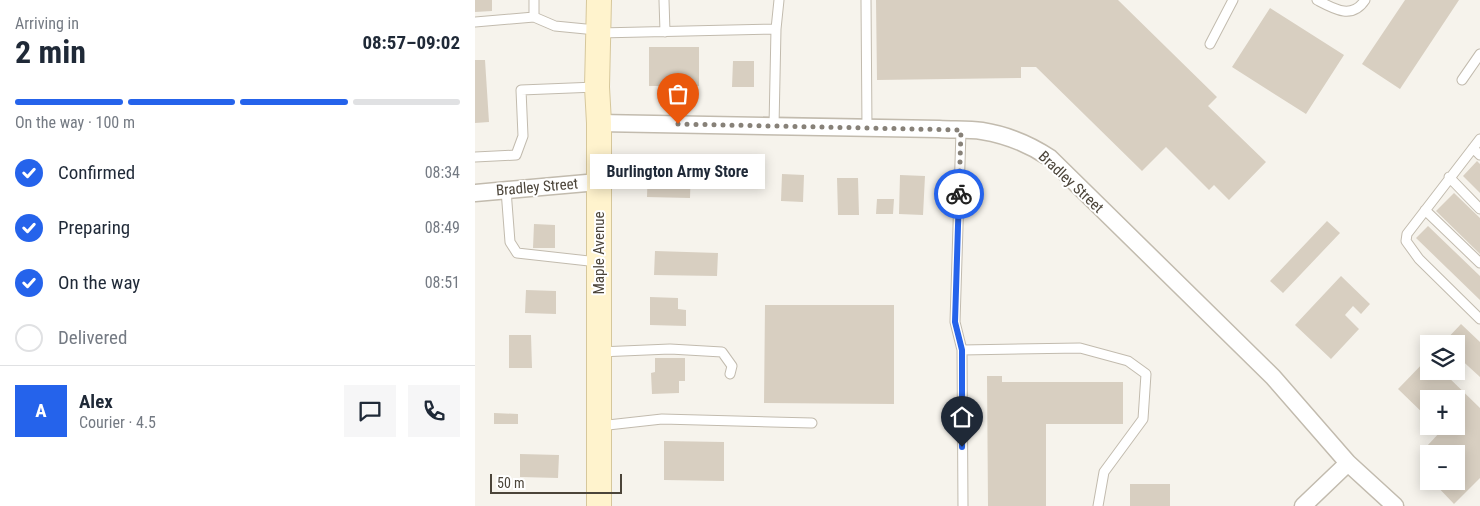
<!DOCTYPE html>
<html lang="en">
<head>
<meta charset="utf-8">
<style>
	body { margin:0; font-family:"Roboto Condensed",sans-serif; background:#f6f6f7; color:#1f2937; height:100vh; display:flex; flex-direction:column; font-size:19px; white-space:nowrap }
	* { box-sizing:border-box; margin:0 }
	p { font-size:16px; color:#747a83 }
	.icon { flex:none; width:28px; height:28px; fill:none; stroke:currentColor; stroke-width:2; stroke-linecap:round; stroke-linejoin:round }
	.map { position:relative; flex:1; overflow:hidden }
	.panel { display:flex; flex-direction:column; background:#fff; width:475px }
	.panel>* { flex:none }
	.buttons { position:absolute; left:945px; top:335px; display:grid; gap:10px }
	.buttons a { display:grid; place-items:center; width:45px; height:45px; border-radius:0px; background:#fff; box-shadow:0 2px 12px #0003; font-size:25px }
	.scale { position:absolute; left:15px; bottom:12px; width:132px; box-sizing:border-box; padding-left:5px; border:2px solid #4b4439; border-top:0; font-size:14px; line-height:18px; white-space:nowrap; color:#4b4439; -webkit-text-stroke:4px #fff; paint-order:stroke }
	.pin { position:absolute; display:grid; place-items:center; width:42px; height:42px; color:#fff; margin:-51px -21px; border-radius:50% 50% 50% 0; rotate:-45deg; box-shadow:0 0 5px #0007 }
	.pin .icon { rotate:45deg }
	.courier { position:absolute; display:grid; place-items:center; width:50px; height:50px; margin:-25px; border:4px solid #2563eb; border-radius:50%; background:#fff; color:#222; box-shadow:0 1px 6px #0007 }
	.bubble { position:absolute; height:35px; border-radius:0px; background:#fff; box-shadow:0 2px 12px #0003; font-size:16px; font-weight:700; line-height:35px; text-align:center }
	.headline em { font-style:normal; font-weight:700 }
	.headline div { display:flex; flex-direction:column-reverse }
	.headline { display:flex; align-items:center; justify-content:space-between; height:85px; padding:0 15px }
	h1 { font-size:32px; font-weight:700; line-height:38px }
	.bar { display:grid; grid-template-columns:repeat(4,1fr); gap:8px 5px; align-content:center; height:60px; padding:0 15px }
	.bar i { height:6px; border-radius:4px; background:#e0e1e3 }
	.bar .on { background:#2563eb }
	.bar p { grid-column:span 4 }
	.line { display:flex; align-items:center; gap:12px; padding:0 15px; border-top:1px solid #e0e1e3 }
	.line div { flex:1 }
	.round { display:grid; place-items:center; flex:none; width:52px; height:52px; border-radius:0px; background:#f6f6f7 }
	ol { padding:0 15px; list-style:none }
	li { display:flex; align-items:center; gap:15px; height:55px }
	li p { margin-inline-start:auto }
	li .icon { padding:5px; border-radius:50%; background:#2563eb; color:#fff; stroke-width:4 }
	li:last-child { color:#747a83 }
	li i { width:28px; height:28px; border:2px solid #e0e1e3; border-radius:50% }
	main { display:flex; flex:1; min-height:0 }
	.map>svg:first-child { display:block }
	.building { fill:#d8cfc1 }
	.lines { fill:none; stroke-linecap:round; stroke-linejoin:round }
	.lane-casing { stroke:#c2bbae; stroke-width:11 }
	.street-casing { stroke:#c2bbae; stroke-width:19 }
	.secondary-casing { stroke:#d6c79b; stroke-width:26 }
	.lane { stroke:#fff; stroke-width:9 }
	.street { stroke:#fff; stroke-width:16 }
	.secondary { stroke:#fff3cd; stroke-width:24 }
	.done { stroke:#878178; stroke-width:5; stroke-dasharray:0 9 }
	.route { stroke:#2563eb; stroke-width:6 }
	.labels { text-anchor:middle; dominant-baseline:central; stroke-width:4; stroke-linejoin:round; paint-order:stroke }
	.street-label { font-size:15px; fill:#4b4439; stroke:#fff }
</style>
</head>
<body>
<main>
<section class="panel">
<div class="headline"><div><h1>2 min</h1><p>Arriving in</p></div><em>08:57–09:02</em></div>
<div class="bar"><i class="on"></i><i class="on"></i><i class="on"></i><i></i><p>On the way · 100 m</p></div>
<ol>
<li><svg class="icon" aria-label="check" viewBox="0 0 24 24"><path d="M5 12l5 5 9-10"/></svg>Confirmed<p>08:34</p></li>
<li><svg class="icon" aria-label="check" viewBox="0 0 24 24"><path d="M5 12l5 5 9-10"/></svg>Preparing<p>08:49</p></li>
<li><svg class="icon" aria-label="check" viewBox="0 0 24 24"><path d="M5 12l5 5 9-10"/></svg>On the way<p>08:51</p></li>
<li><i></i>Delivered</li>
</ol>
<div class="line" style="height:90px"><b class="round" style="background:#2563eb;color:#fff">A</b><div><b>Alex</b><p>Courier · 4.5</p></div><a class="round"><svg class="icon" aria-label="chat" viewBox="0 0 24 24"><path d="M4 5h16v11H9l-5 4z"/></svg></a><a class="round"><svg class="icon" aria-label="phone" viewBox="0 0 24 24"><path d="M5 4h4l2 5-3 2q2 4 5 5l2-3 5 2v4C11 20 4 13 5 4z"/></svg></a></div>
</section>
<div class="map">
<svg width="1005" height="506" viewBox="0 0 1005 506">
	<rect width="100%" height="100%" fill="#f6f3ec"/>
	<!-- building -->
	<path class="building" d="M0,0H17V11L0,12Z
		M401,0H643L742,97L733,106L791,162L754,200L739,185L734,190L691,147L667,171L561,67H546V78L402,80Z
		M930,0H984L925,89L887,64Z
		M795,8L869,55L831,114L757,67Z
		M174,47H224V86H174Z
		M0,60H10L14,122L0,123Z
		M258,61H279V87H257Z
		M1002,161L1005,164V193L988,176Z
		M173,163L216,164L215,198L172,197Z
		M307,174L329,175L328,202L306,201Z
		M425,175L450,176L448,215L424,214Z
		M362,178H383L384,215H363Z
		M979,193L1005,218V254L961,211Z
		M402,199H419L418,214H401Z
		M852,221L865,233L808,293L795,281Z
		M59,224L80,225V248H58Z
		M953,226L1005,276V300L941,238Z
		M180,251L243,253L242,276L179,275Z
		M866,276L895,304L886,314L878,306L870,315L884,329L856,359L820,325Z
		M51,290L81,291V314L50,313Z
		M175,297L203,298V309L211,310V326L175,325Z
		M290,305H419V404L289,403Z
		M986,324L1005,342V377L981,355V344L968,343Z
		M34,335H56L57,368H34Z
		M954,357V371H967L1005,408V478L979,504L957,481H981V454H959L952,446L966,431L961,426H981V399H954V419L923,389Z
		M180,358H210V381H204V393L177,394L176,373L180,372Z
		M512,376H527V382H648V424H571V506H513Z
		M19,413L43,414V424H19Z
		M189,441L249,442V481L189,480Z
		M45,454L84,455L83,478L45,477Z
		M655,484H695V506H655Z"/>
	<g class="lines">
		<defs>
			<path id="lane" d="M59,0V17L80,26L121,30
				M189,0L190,32
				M391,0L392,128
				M842,0C859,9 877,20 890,0
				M0,22L59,17
				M124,33L301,29
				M735,44L758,0
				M987,80L1005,54
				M299,126L301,29L304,0
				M486,131L480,322L487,350L488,506
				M1005,139L932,234L931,241L944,259L1005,319
				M998,148L1005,155
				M0,157L41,155L48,136L46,90L121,87
				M974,177L1005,209
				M31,190L35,242L42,253L123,262
				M950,210L1005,263
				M487,350L605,348L653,361L671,374L668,419L629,472L623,506
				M124,352L195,349L247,352L257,366L255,374
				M124,426L187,419L337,423"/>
			<path id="street" d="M124,123L464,129C478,130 493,129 507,131C532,135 554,144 575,158L798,377L873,463L920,506
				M0,193L123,182
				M828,506L873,463"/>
			<path id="secondary" d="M124,506V123L122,87L124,0"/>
		</defs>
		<!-- lane casing -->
		<use href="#lane" class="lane-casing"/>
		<!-- street casing -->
		<use href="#street" class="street-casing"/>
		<!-- secondary casing -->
		<use href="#secondary" class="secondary-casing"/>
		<!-- lane -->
		<use href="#lane" class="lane"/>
		<!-- street -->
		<use href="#street" class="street"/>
		<!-- secondary -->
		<use href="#secondary" class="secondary"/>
	</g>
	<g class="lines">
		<!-- done -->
		<path class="done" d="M203,124L486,130L484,194"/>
		<!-- route -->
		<path class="route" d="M484,194L480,322L487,350V447"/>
	</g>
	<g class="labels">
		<!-- street labels -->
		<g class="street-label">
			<text transform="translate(596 182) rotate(43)">Bradley Street</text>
			<text transform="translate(62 187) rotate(-5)">Bradley Street</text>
			<text transform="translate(124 253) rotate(-90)">Maple Avenue</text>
		</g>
	</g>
</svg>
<div class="buttons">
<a><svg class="icon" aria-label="layers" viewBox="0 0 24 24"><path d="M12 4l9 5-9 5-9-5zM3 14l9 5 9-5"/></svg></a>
<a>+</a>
<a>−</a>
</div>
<div class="scale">50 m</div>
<div class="pin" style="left:203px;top:124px;background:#ea580c"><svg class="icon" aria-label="bag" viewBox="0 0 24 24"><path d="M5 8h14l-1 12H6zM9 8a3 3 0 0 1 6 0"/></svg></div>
<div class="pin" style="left:487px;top:447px;background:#1f2937"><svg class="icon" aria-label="home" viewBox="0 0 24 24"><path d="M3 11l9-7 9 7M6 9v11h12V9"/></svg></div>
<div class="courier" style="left:484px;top:194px"><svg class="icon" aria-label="bike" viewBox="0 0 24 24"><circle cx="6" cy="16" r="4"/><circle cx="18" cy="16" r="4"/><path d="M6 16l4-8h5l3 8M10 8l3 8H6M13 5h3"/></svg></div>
<div class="bubble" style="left:115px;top:154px;width:175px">Burlington Army Store</div>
</div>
</main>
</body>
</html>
